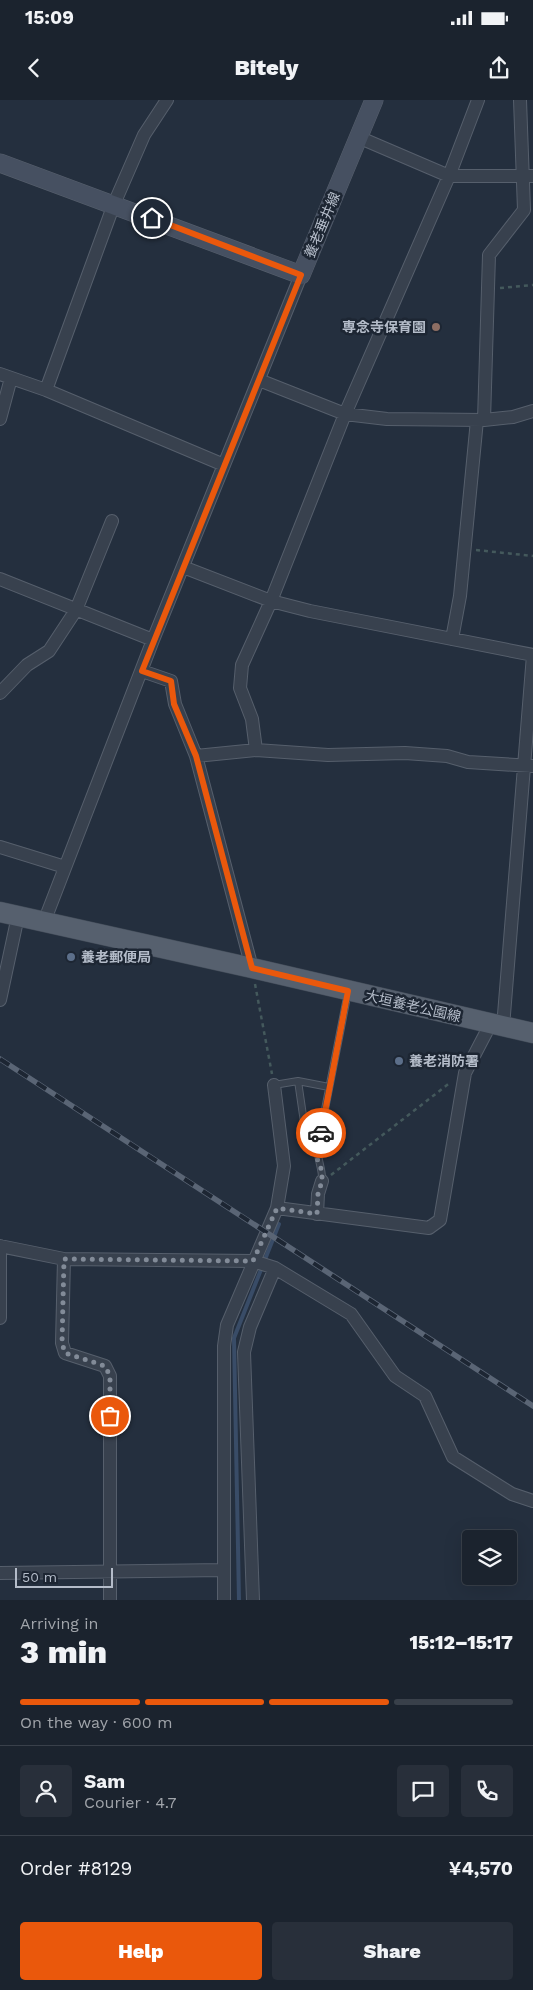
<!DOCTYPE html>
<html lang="en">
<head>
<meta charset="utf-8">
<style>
	body { margin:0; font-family:"Work Sans","Noto Sans JP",sans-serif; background:#282f3a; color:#f1f3f6; height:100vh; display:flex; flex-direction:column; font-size:19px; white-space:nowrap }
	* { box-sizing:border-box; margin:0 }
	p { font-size:16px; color:#a0a4aa }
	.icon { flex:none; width:28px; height:28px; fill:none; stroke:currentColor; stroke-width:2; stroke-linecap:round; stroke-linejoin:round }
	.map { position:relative; height:1500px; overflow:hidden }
	.details { display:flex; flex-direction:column; background:#1b232e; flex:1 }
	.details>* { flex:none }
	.controls { position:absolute; left:462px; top:1430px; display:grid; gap:10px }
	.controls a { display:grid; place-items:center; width:55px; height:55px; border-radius:5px; background:#1b232e; box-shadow:0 5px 20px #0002,0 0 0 1px #39404a; font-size:25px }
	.scale { position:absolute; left:15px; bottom:12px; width:98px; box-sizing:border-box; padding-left:5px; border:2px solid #b4bcc9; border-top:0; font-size:14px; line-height:18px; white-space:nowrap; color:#b4bcc9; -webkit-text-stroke:4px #1d2633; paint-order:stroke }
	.pin { position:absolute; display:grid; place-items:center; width:42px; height:42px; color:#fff; margin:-21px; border:2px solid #fff; border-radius:50%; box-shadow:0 1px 5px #0007 }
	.courier { position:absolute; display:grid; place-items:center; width:50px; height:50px; margin:-25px; border:4px solid #ea580c; border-radius:50%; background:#fff; color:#222; box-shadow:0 1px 6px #0007 }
	.summary em { font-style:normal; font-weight:800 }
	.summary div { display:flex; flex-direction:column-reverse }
	.summary { display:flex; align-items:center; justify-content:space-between; height:85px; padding:0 20px }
	h1 { font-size:32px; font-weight:800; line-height:38px }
	.bar { display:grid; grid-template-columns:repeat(4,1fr); gap:8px 5px; align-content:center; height:60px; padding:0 20px }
	.bar i { height:6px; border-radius:4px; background:#39404a }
	.bar .active { background:#ea580c }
	.bar p { grid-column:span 4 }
	.line { display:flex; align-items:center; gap:12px; padding:0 20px; border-top:1px solid #39404a }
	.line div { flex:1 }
	.round { display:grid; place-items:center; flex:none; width:52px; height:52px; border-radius:5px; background:#282f3a }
	.primary-button { display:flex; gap:10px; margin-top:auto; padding:10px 20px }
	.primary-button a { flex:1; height:58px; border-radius:5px; background:#ea580c; color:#fff; font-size:20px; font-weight:800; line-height:58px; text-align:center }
	.primary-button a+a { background:#282f3a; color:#f1f3f6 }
	.status { display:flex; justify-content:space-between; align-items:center; height:35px; padding:0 25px; background:#1b232e; direction:ltr }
	.status svg { height:14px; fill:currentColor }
	header { display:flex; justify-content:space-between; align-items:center; height:65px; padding:0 20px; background:#1b232e; font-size:22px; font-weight:800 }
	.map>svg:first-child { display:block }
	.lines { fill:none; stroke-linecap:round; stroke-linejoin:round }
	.stream { stroke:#394c67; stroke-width:4 }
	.lane-casing { stroke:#565f6c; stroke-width:8 }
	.street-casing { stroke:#565f6c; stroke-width:14 }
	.secondary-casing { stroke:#565f6c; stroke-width:19 }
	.primary-casing { stroke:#414a57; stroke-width:21 }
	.path { stroke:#44595c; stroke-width:2.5; stroke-dasharray:4 4; stroke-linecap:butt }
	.lane { stroke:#38414e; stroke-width:6 }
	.street { stroke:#38414e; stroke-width:12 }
	.secondary { stroke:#465061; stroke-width:18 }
	.primary { stroke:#56606e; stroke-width:20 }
	.rail-casing { stroke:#5a6575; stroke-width:5.5 }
	.rail { stroke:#1d2633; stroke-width:4; stroke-dasharray:11; stroke-linecap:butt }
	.done { stroke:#828b98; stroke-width:5; stroke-dasharray:0 9 }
	.route { stroke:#ea580c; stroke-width:6 }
	.education-dot { fill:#8d6e63; stroke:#1d2633; stroke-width:2 }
	.service-dot { fill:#5c6f8a; stroke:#1d2633; stroke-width:2 }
	.labels { text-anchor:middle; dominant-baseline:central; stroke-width:5; stroke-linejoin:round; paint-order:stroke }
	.street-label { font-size:14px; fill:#b4bcc9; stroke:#1d2633 }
	.poi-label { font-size:14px; font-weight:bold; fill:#b4bcc9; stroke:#1d2633; text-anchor:start }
</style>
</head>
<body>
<div class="status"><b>15:09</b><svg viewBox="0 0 49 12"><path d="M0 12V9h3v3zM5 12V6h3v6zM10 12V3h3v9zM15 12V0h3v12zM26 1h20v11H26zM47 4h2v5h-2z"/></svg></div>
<header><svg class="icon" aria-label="back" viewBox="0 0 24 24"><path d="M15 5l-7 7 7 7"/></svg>Bitely<svg class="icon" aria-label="share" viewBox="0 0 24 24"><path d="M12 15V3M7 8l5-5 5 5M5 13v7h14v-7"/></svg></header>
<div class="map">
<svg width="533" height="1500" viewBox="0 0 533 1500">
	<rect width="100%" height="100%" fill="#242f3e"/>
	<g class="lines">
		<!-- stream -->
		<path class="stream" d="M239,1500L234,1238L279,1124"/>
		<defs>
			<path id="lane" d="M298,981L307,1043L318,1045C316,1058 323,1068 322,1081
				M274,985L298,981L329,987
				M318,1045L348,892"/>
			<path id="street" d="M358,37L449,76H533
				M0,274L46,290L224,365
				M259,280L345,314L387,319L484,320L513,317L533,311
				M46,290L114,104L144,35L167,0
				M0,319L11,278
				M484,320L489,155L524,110L520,0
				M183,467L271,501L310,511L533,555
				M0,479L153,540
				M452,539L460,496L477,320
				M142,571L171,581L175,604L196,656L252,868
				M0,593L27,565L49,551L76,510L112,421
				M256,650L252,619L240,588L242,565L271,501L345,314L449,76L478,0
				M196,656L256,650L328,655L405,653L447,656L468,662L532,666
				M0,747L65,767
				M44,822L153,540L301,175
				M0,900L18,816
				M503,927L533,555
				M277,1108L429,1128L440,1120L465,973L490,925
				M317,1114L318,1094L322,1081
				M0,1146L64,1159L253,1161L275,1168L351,1214L395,1276L425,1296L453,1357L512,1394L533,1401
				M64,1159L62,1243L65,1253L105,1266L110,1276V1500
				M0,1218V1146
				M0,1473L223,1470
				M224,1500V1246L227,1225L277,1108L284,1066L274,985
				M253,1500L244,1252L250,1227L275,1168"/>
			<path id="secondary" d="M0,63L301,175L374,0"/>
			<path id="primary" d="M0,812L252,868L533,933"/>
		</defs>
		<!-- lane casing -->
		<use href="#lane" class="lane-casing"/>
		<!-- street casing -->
		<use href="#street" class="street-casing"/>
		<!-- secondary casing -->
		<use href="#secondary" class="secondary-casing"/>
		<!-- primary casing -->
		<use href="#primary" class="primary-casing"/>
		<!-- path -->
		<path class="path" d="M500,188L533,185
			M476,450L533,456
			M255,884L272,974
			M331,1075L451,982"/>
		<!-- lane -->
		<use href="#lane" class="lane"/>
		<!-- street -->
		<use href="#street" class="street"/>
		<!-- secondary -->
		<use href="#secondary" class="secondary"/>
		<!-- primary -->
		<use href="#primary" class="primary"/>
		<defs>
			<path id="rail" d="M0,959L533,1306"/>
		</defs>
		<!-- rail casing -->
		<use href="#rail" class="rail-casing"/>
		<!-- rail -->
		<use href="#rail" class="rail"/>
	</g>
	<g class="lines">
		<!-- done -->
		<path class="done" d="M110,1316V1276L105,1266L65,1253L62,1243L64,1159L253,1161L277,1108L317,1114L318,1094L322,1081V1071L316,1056L321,1033"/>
		<!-- route -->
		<path class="route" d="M152,118L301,175L142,571L171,581L174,604L196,656L252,868L348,891L321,1033"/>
	</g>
	<!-- markers -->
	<circle class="education-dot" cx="436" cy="227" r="5"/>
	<g class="service-dot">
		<circle cx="71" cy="857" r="5"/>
		<circle cx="399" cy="961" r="5"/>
	</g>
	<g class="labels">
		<!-- street labels -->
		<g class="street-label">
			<text transform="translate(322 125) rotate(-67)">養老垂井線</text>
			<text transform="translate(413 906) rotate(13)">大垣養老公園線</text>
		</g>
		<!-- poi labels -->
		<g class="poi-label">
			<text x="426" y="227" text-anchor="end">専念寺保育園</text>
			<text x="81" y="857">養老郵便局</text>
			<text x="409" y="961">養老消防署</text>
		</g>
	</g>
</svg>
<div class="controls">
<a><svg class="icon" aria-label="layers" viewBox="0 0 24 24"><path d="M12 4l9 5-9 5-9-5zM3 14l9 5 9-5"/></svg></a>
</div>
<div class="scale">50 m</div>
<div class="pin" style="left:110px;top:1316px;background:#ea580c"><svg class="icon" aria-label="bag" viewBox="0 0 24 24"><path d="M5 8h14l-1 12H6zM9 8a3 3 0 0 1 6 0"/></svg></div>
<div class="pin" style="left:152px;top:118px;background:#1f2937"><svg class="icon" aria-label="home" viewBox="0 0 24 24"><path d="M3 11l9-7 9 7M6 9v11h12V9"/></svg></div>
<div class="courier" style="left:321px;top:1033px"><svg class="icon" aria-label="car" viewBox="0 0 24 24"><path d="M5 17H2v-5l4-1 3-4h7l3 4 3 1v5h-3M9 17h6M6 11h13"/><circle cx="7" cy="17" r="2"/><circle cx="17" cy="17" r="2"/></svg></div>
</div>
<section class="details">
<div class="summary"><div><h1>3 min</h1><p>Arriving in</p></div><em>15:12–15:17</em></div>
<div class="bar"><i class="active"></i><i class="active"></i><i class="active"></i><i></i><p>On the way · 600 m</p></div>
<div class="line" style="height:90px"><a class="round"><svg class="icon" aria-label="person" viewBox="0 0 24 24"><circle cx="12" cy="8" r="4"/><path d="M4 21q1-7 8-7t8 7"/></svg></a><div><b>Sam</b><p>Courier · 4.7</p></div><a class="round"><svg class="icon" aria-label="chat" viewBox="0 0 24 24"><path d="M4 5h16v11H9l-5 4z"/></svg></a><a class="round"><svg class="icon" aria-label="phone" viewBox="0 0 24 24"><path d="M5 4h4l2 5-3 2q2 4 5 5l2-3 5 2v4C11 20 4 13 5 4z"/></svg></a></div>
<div class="line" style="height:65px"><div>Order #8129</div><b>¥4,570</b></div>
<div class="primary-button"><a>Help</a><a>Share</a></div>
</section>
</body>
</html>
